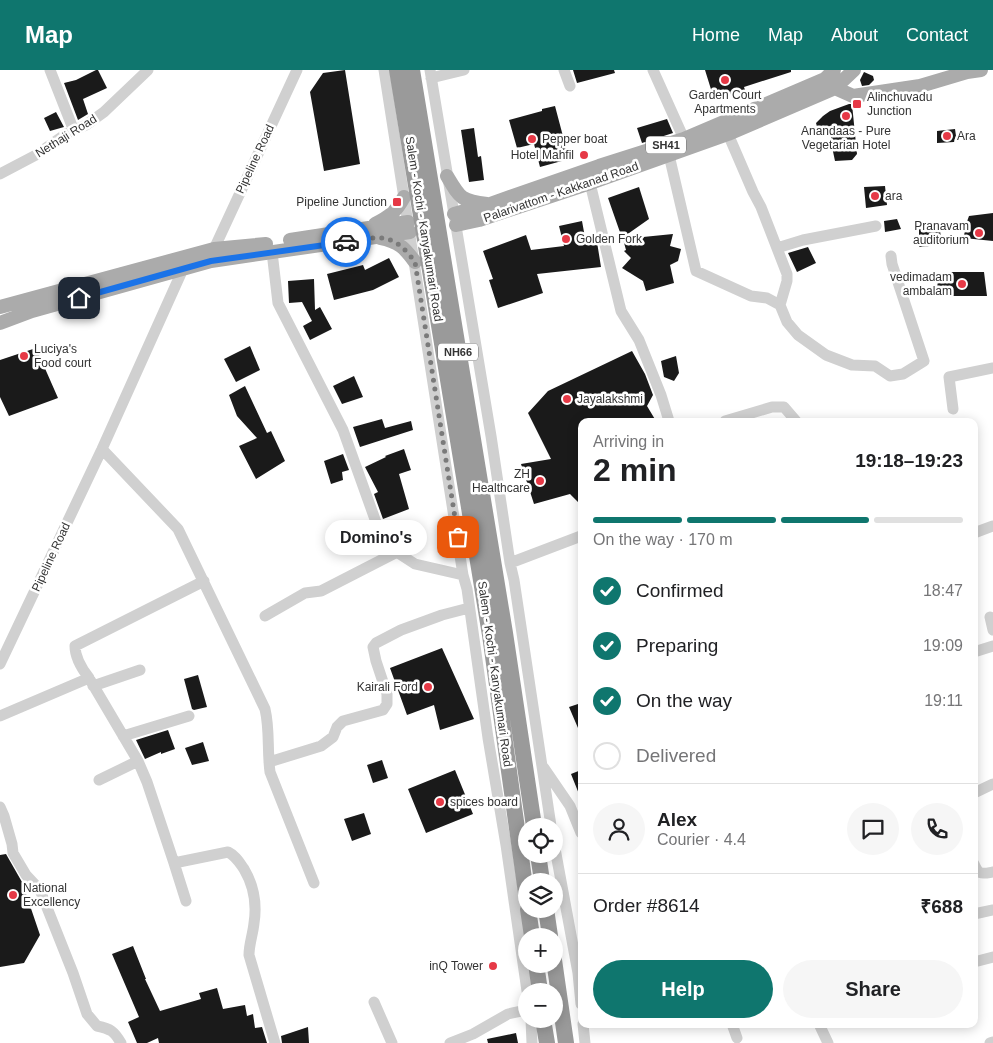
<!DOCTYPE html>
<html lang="en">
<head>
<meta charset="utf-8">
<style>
	body { margin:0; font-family:Arial,sans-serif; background:#f6f6f6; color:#202124; height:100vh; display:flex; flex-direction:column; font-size:19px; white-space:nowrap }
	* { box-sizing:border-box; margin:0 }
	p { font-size:16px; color:#757577 }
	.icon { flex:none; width:28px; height:28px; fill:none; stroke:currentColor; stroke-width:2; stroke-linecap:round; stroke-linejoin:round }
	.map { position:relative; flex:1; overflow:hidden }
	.details { position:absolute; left:578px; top:348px; width:400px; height:610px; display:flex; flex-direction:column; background:#fff; border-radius:10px; box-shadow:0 2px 12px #0003 }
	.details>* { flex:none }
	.fabs { position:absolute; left:518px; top:748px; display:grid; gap:10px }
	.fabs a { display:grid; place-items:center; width:45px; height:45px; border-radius:50%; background:#fff; box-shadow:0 2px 12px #0003; font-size:25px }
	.pin { position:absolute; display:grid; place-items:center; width:42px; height:42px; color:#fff; margin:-21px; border-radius:10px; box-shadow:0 2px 8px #0006 }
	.courier { position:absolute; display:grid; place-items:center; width:50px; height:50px; margin:-25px; border:4px solid #1a73e8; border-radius:50%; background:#fff; color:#222; box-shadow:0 1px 6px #0007 }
	.bubble { position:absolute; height:35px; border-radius:18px; background:#fff; box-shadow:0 2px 12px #0003; font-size:16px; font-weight:700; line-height:35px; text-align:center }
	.head em { font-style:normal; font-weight:700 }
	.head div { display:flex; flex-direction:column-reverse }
	.head { display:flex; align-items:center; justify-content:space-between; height:85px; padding:0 15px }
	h1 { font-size:32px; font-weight:700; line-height:38px }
	.bar { display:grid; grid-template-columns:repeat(4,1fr); gap:8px 5px; align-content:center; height:60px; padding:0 15px }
	.bar i { height:6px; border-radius:4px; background:#e0e0e0 }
	.bar .on { background:#0f766e }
	.bar p { grid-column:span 4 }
	.line { display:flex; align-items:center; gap:12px; padding:0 15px; border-top:1px solid #e0e0e0 }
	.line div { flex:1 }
	.round { display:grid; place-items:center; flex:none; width:52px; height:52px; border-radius:26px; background:#f6f6f6 }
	ol { padding:0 15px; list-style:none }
	li { display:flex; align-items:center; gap:15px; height:55px }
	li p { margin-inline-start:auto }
	li .icon { padding:5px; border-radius:50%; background:#0f766e; color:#fff; stroke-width:4 }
	li:last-child { color:#757577 }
	li i { width:28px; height:28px; border:2px solid #e0e0e0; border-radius:50% }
	.primary-button { display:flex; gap:10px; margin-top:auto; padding:10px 15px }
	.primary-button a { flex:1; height:58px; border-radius:30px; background:#0f766e; color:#fff; font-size:20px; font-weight:700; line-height:58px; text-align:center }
	.primary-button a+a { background:#f6f6f6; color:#202124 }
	header { display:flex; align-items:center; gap:30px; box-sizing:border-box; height:70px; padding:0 25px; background:#0f766e; color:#fff }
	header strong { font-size:24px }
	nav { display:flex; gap:28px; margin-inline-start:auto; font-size:18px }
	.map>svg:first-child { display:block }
	.building { fill:#1a1a1a }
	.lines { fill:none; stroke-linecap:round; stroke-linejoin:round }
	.minor { stroke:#d0d0d0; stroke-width:11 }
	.major { stroke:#ababab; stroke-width:14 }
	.highway { stroke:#9a9a9a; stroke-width:16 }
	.done { stroke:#7a7a7a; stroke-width:5; stroke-dasharray:0 9 }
	.route { stroke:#1a73e8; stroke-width:6 }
	.poi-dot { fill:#e63946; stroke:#fff; stroke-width:2 }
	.labels { text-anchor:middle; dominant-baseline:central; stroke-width:5; stroke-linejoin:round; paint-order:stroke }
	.shield { fill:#fff; stroke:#707070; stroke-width:1 }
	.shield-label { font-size:11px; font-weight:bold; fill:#333 }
	.poi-label { font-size:12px; fill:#333; stroke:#fff; text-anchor:start }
	.street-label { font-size:12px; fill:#333; stroke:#fff }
</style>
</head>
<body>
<header>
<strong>Map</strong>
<nav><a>Home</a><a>Map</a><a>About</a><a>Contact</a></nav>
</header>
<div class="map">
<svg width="993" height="973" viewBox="0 0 993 973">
	<rect width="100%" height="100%" fill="#fff"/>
	<!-- building -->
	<path class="building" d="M96,0H98L107,18L83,29L88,44L78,50L64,13L76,10Z
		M345,0L360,94L324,101L310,22L323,3Z
		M573,0H614L615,3L577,13Z
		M705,0H791V2L744,17L745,20L714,29Z
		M864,2L873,6L874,10L869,15L862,16L860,10Z
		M849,34H852L857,84L852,90L835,91L831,72V60L819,64L816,53L823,46L830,41Z
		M555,36L569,89L540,97L534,74L517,78L509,50L542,41V39Z
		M56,42L64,57L50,61L44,48Z
		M667,49L673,63L642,73L637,58Z
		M474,58L478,87L481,86L484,110L469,112L461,60Z
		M955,59L956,66L954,72L937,73V61Z
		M885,116L887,135L866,138L864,117Z
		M639,117L649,149L622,168L608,128Z
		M993,143V171L964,168L965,157L969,146Z
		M897,149L901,159L885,162L884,151Z
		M582,151L586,173L597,172L601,197L537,204L543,223L498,238L489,210L493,209L483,181L526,165L531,180L564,176L559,156Z
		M940,156L941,175L919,177V158Z
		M673,164L670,176L681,179L678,191L670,195L674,213L646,221L643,211L622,198L631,188L624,181L626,180L623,169Z
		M808,177L816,193L797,202L788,183Z
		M389,188L399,207L373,220L334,230L327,204L363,195L365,200Z
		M938,202H984L987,226H937Z
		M314,209L315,240L320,237L332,259L310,270L303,256L312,251L302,232L289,233L288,211Z
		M250,276L260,300L236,312L224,289Z
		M36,278L58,328L9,346L0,327V290Z
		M632,281L645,304L653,325L647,336L656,351H581V435L570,424L534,434L521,394L551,389L528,343L548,321Z
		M676,286L679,303L674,311L664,307L661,291Z
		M354,306L363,327L342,334L333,316Z
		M245,316L267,363L271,361L285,391L256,409L239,376L257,368L237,346L229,325Z
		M382,349L385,358L411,351L413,360L360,377L353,357Z
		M404,379L411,400L399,404L409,439L383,449L374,424L378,422L365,397L386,387L385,386Z
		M343,384L349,400L342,402L343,410L331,414L324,391Z
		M442,578L474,649L440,660L434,635L407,645L390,598Z
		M198,605L207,637L194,640L192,639L184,609Z
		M581,633V665L569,637Z
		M168,660L175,679L161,684V682L145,689L136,670Z
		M203,672L209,691L192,695L185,678Z
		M382,690L388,708L373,713L367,695Z
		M455,700L473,744L426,763L408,719Z
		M581,700V729L571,704Z
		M364,743L371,764L352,771L344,749Z
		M6,784L22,812L40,865L24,893L0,897V785Z
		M133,876L146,909H145L160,941L201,929L199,923L217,918L223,939L245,935L247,946L253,944L255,958L262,957L267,973H159L158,968L147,973H137L128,952L139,947L112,884Z
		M308,957L309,973H282L281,966Z
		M516,963L518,973H488L487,969Z"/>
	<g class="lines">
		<!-- minor -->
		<path class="minor" d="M50,0L74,61
			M384,0L463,505L467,519L488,668L506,775L527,921
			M430,0L491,366L510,493L514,510L551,756
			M564,0L570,16
			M653,0L684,69
			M431,8L464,0
			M728,64L753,122L761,137L787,204V211L780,235
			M669,85L696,201L751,226L767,228L780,235L787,252L798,265L826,285L852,295L875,296L890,306L903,304L924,291L892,194L891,186
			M0,104L36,85L66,64L86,55L104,42L148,0
			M590,113L621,241L639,270L661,325L669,351
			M777,178L803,170L876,156
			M214,179L297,0
			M272,182L278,233L343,360L377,455L392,479L415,494L463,505
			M953,339L949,307L993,298
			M725,351L772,337H784L796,351
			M102,379L178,459L265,639C270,660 267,680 270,702L314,813
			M974,463L993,456
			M510,493L581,466
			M265,546L305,523L321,521L397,482
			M990,547L993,560
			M974,582L993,576
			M0,594L102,379L183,199
			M89,608C82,599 75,588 75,576L204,511
			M93,616L140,600
			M0,646L89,608L138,691L147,712L174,793L228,782C236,786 239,792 244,799C254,816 257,834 254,853C253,864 249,874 249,885L275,973
			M123,666L189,646
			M269,692L321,676L333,667L337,657L343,651L383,640L387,634V624L376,591L373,577L376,573L401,560L442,545L469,538
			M544,698L570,736L581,763
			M99,710L138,691
			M974,723L993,714
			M0,737L4,746L12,774L13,783L26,805L40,820L73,903L87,944L97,956C111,959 114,961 121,973
			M554,773L578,903L581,934
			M174,793L186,831
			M974,794C979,805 981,804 993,802
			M974,844L993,840
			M974,892L993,887
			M374,932L392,973
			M531,949L532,973
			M583,954L585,973
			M732,954L737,968
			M819,954L828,973
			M450,973L473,964L508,944L526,940
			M990,973L993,972"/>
		<!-- major -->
		<path class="major" d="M835,18L853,26L920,16L967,2L981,0
			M447,106C460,128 461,131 487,134
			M454,144L490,134L599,96L684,69L825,9L834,0
			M375,154C389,147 396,142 404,127
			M456,155L479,150L590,113L728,64L835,18L854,0
			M380,168C399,172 404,177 415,192
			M290,170L408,152
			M0,237L214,179L266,174
			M0,253L32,241L211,191L410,162"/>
		<!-- highway -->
		<path class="highway" d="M397,0L490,565L526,823
			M412,0L505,563L534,756
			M538,784L542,811
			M528,839L532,866
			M546,839L550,866
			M554,890L566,973
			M536,894L540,921
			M543,949L547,973"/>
	</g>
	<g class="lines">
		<!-- done -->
		<path class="done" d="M346,172C380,166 393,162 415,192L458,467"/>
		<!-- route -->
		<path class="route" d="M79,228L211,191L346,172"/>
	</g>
	<!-- markers -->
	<g class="poi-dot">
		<circle cx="725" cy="10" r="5"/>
		<rect x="852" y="29" width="10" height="10" rx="2.5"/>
		<circle cx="846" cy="46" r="5"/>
		<circle cx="947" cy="66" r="5"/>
		<circle cx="532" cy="69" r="5"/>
		<circle cx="584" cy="85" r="5"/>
		<circle cx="875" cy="126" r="5"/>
		<rect x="392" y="127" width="10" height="10" rx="2.5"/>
		<circle cx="979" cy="163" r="5"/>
		<circle cx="566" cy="169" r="5"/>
		<circle cx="962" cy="214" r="5"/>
		<circle cx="24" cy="286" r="5"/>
		<circle cx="567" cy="329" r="5"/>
		<circle cx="540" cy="411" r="5"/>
		<circle cx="428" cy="617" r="5"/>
		<circle cx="440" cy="732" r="5"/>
		<circle cx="13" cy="825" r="5"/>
		<circle cx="493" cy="896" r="5"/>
	</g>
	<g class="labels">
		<!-- shield labels -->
		<g class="shield">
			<rect x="646" y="66.5" width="40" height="17" rx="4"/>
			<rect x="438" y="273.5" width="40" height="17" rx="4"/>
		</g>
		<g class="shield-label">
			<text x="666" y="75">SH41</text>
			<text x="458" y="282">NH66</text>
		</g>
		<!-- poi labels -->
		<g class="poi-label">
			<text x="725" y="25" text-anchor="middle">Garden Court<tspan x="725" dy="14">Apartments</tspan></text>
			<text x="867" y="27">Alinchuvadu<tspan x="867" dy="14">Junction</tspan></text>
			<text x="846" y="61" text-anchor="middle">Anandaas - Pure<tspan x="846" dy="14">Vegetarian Hotel</tspan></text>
			<text x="957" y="66">Ara</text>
			<text x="542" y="69">Pepper boat</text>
			<text x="574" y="85" text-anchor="end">Hotel Mahfil</text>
			<text x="885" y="126">ara</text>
			<text x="387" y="132" text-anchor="end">Pipeline Junction</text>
			<text x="969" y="156" text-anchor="end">Pranavam<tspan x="969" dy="14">auditorium</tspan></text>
			<text x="576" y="169">Golden Fork</text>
			<text x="952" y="207" text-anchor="end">vedimadam<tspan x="952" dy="14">ambalam</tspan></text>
			<text x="34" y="279">Luciya's<tspan x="34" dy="14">Food court</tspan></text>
			<text x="577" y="329">Jayalakshmi</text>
			<text x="530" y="404" text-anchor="end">ZH<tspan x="530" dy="14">Healthcare</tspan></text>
			<text x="418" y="617" text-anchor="end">Kairali Ford</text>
			<text x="450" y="732">spices board</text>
			<text x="23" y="818">National<tspan x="23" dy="14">Excellency</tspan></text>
			<text x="483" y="896" text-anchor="end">inQ Tower</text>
		</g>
		<!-- street labels -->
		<g class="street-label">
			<text transform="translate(66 66) rotate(-32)">Nethaji Road</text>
			<text transform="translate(255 89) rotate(-65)">Pipeline Road</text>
			<text transform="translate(561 122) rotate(-19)">Palarivattom - Kakkanad Road</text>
			<text transform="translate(424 159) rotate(81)">Salem - Kochi - Kanyakumari Road</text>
			<text transform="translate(51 487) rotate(-65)">Pipeline Road</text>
			<text transform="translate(495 604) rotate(82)">Salem - Kochi - Kanyakumari Road</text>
		</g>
	</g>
</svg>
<div class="fabs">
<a><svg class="icon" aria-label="locate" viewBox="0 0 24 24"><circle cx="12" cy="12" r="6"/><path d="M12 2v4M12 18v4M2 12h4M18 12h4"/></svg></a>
<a><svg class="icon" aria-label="layers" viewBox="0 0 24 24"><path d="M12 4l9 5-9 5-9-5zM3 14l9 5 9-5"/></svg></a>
<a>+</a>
<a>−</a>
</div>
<div class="pin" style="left:458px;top:467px;background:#ea580c"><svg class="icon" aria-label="bag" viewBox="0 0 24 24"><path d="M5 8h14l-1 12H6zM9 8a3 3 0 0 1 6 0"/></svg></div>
<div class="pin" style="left:79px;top:228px;background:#1f2937"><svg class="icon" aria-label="home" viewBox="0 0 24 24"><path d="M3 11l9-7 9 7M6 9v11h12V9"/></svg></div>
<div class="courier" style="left:346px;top:172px"><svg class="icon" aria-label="car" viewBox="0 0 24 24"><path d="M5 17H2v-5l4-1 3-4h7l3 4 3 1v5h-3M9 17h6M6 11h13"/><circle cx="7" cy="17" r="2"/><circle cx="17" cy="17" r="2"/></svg></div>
<div class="bubble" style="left:325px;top:450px;width:102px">Domino's</div>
<section class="details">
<div class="head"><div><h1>2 min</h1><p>Arriving in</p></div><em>19:18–19:23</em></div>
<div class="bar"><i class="on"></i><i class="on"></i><i class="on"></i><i></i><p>On the way · 170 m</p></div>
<ol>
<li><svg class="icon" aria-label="check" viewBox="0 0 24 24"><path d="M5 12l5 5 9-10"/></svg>Confirmed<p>18:47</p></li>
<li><svg class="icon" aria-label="check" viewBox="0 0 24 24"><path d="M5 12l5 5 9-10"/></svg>Preparing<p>19:09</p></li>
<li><svg class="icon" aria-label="check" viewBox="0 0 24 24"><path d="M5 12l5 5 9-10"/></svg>On the way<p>19:11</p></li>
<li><i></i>Delivered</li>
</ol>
<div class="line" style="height:90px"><a class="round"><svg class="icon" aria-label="person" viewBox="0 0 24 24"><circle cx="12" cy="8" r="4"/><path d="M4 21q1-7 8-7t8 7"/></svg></a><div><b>Alex</b><p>Courier · 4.4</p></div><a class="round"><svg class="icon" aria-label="chat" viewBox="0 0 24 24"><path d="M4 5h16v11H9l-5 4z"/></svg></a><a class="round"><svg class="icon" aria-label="phone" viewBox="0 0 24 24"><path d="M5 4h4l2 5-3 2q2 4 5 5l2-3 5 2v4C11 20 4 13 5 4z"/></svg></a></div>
<div class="line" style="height:65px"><div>Order #8614</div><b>₹688</b></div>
<div class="primary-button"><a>Help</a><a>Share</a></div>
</section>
</div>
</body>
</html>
